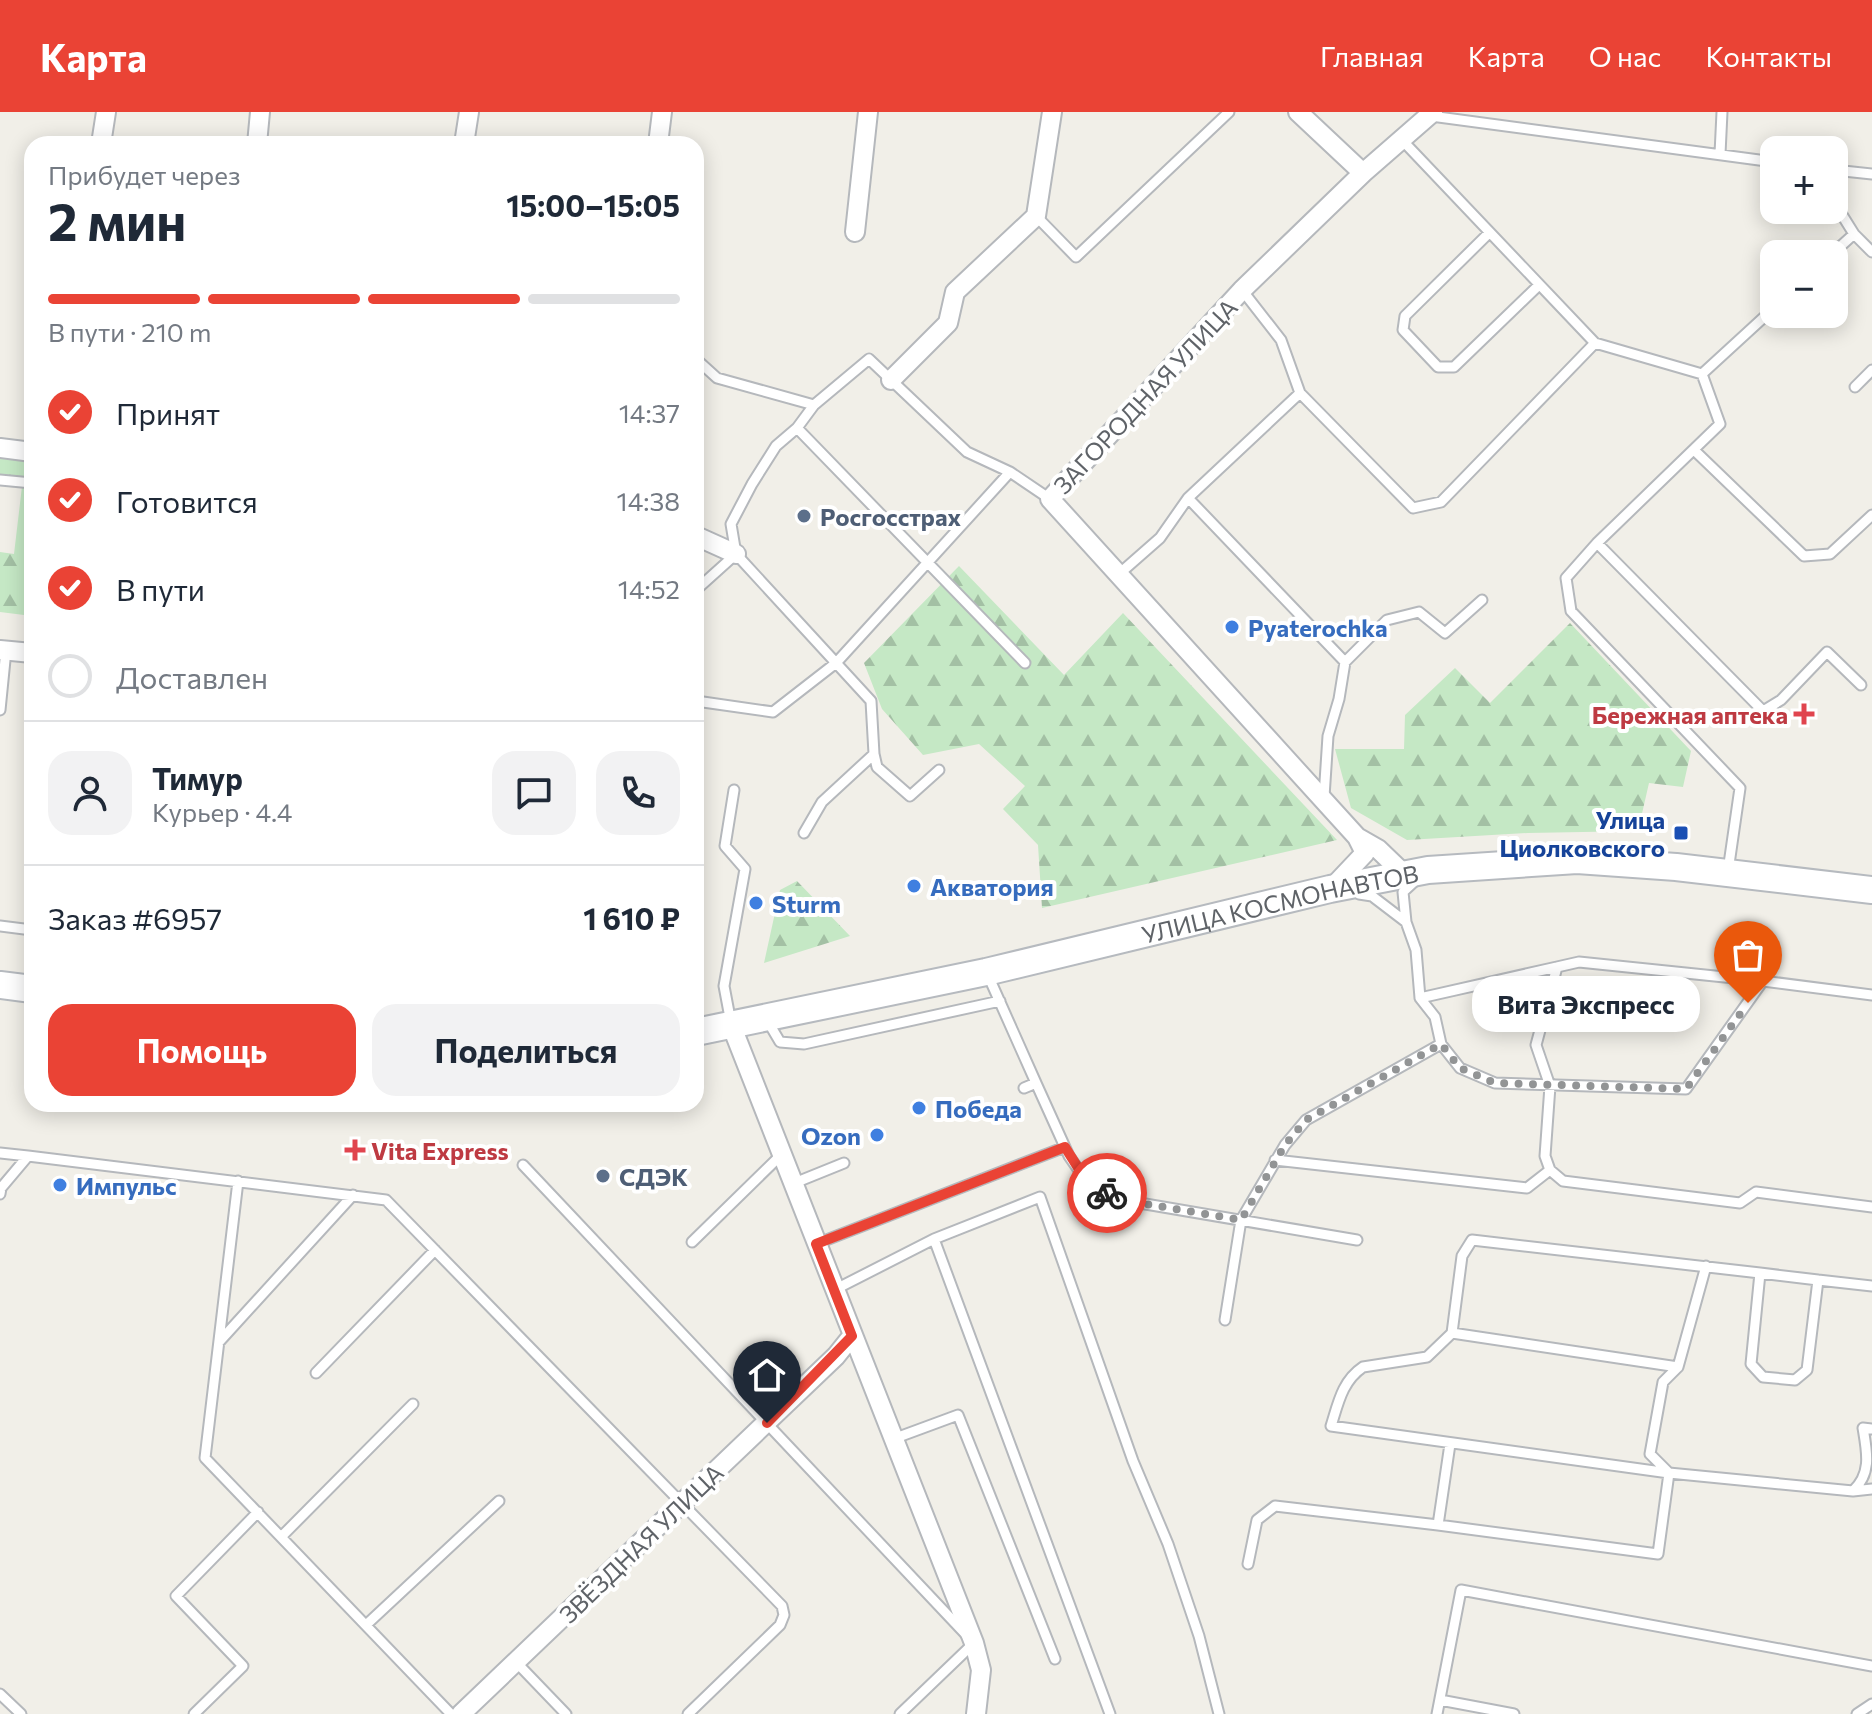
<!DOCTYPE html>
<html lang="ru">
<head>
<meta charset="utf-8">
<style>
	body { margin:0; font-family:Commissioner,sans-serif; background:#f2f2f3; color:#1f2937; height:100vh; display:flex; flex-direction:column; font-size:30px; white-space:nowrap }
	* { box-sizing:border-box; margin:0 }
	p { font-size:26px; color:#747a83 }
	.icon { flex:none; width:44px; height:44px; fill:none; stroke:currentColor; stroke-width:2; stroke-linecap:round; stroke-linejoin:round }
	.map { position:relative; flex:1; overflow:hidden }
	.panel { position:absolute; left:24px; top:24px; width:680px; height:976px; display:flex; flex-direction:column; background:#fff; border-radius:24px; box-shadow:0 4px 20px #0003 }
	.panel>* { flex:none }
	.fabs { position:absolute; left:1760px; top:24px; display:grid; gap:16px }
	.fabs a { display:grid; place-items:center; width:88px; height:88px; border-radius:16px; background:#fff; box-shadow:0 4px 20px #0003; font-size:40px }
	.pin { position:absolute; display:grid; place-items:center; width:68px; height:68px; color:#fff; margin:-82px -34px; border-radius:50% 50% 50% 0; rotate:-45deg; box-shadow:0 0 8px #0007 }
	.pin .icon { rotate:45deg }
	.courier { position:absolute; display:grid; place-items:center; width:80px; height:80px; margin:-40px; border:6px solid #ea4335; border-radius:50%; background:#fff; color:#222; box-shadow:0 2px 10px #0007 }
	.bubble { position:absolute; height:56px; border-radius:24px; background:#fff; box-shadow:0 4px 20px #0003; font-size:26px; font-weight:700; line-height:56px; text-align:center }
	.headline em { font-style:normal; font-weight:700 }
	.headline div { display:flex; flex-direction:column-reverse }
	.headline { display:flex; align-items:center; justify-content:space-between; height:136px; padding:0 24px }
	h1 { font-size:52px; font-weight:700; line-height:60px }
	.bar { display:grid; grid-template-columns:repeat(4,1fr); gap:12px 8px; align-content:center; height:96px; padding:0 24px }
	.bar i { height:10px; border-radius:6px; background:#e0e1e3 }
	.bar .on { background:#ea4335 }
	.bar p { grid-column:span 4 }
	.line { display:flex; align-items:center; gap:20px; padding:0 24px; border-top:2px solid #e0e1e3 }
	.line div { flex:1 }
	.round { display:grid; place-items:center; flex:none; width:84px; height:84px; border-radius:24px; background:#f2f2f3 }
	ol { padding:0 24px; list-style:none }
	li { display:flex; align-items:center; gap:24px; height:88px }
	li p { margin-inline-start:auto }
	li .icon { padding:8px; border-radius:50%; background:#ea4335; color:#fff; stroke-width:4 }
	li:last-child { color:#747a83 }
	li i { width:44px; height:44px; border:4px solid #e0e1e3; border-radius:50% }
	.cta { display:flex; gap:16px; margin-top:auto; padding:16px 24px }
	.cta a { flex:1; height:92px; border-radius:24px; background:#ea4335; color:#fff; font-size:32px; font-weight:700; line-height:92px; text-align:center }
	.cta a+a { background:#f2f2f3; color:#1f2937 }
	header { display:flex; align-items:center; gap:48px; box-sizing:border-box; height:112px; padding:0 40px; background:#ea4335; color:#fff }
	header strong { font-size:38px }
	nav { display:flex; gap:44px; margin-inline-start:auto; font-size:28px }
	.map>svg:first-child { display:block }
	.forest { fill:url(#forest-firs) }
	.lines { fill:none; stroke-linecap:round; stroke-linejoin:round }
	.lane-casing { stroke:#b5b8bc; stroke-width:13 }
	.street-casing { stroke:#b5b8bc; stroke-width:22 }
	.secondary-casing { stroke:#b6babf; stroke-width:30 }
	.lane { stroke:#fff; stroke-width:9 }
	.street { stroke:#fff; stroke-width:18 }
	.secondary { stroke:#fff; stroke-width:26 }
	.done { stroke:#929495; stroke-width:8; stroke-dasharray:0 14.4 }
	.route { stroke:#ea4335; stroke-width:10 }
	.service-dot { fill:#5c6f8a; stroke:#fff; stroke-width:3 }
	.shop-dot { fill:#3f7fe0; stroke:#fff; stroke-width:3 }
	.health-dot { fill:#e0444e; stroke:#fff; stroke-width:3 }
	.transit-dot { fill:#1a4fb4; stroke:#fff; stroke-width:3 }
	.labels { text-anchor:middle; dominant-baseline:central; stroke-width:8; stroke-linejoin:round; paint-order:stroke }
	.street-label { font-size:24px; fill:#5f6368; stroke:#fff }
	.service-label { font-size:24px; font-weight:bold; fill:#4e5e75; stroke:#fff; text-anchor:start }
	.shop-label { font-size:24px; font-weight:bold; fill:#366cbe; stroke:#fff; text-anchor:start }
	.health-label { font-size:24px; font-weight:bold; fill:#be3a42; stroke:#fff; text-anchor:end }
	.transit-label { font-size:24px; font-weight:bold; fill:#164399; stroke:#fff; text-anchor:end }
</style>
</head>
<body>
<header>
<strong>Карта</strong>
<nav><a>Главная</a><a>Карта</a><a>О нас</a><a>Контакты</a></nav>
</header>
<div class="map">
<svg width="1872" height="1602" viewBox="0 0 1872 1602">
	<defs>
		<pattern id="forest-firs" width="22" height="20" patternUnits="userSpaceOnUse" patternTransform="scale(2)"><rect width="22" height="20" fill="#c5e8c5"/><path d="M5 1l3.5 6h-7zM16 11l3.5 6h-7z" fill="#a3c0a4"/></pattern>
	</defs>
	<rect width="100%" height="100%" fill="#f1efe8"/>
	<!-- forest -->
	<path class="forest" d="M0,342L32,345V504L0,500V440L14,442L23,366L0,363Z
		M959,454L1064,563L1123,501L1337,728L1042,796L1038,733L1003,697L1025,674L979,632L923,643L882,597L864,551Z
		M1570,511L1691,639L1683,675L1649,671L1638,719L1528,721L1407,728L1351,696L1335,637H1404L1405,603L1455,556L1490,591Z
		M797,769L850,824L764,851L780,778Z"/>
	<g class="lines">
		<defs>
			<path id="lane" d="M1431,4L1774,50
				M1402,28L1595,231L1702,262L1720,312L1597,431L1763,599L1781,588L1827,540L1861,573
				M1720,42L1722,0
				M1834,58L1872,62
				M1834,90L1854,122L1872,140
				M1036,104L1076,145L1229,0
				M1489,121L1405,204L1403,218L1438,255H1454L1539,173
				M1832,142L1854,122
				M696,247L717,266L814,293L869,247L967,340L1010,360L1050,387
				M1702,262L1774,196
				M1855,275L1872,258
				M1300,281L1413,396L1441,390L1595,231
				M797,316L1025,551
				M1694,338L1804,444L1830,442L1872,403
				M0,368L32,371
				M1188,386L1345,550L1339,587L1328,624L1324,685
				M1597,431L1566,466L1571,499L1740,676L1728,759
				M736,442L731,412L752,372L776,334L797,316L814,293
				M1119,462L1160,426L1188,386L1300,281L1281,228L1242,178
				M696,478L736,442L871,589L874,642L822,690L804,721
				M1345,550L1387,508L1419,500L1445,521L1482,488
				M696,589L773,600L836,551L1010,360
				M0,598L6,538
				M874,642L877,655L910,684L939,658
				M1416,768L1403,780L1406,810L1416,838L1420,886L1435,905L1441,932L1460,956L1495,971L1686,977L1763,869L1872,883
				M1359,782L1372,784L1406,810
				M0,814L32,818
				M987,861L1036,971
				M1763,869L1579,850L1557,855L1536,933L1550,974L1545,1044L1550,1058L1563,1069L1740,1091L1756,1080L1872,1095
				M1420,886L1557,855
				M767,908L780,930L804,932L1000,889
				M731,911L724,874L745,757L725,734L734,678
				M1024,976L1036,971L1069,1044L1089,1073L1122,1088L1357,1128
				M0,1041L28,1044
				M1275,1048L1527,1076L1550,1058
				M523,1053L974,1531L900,1602
				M238,1069L205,1346L451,1602
				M792,1072L844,1051
				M0,1082L1,1076L28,1044L386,1088L782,1494L784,1503L780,1513L688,1602
				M934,1127L1110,1602
				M692,1130L781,1043
				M816,1132L1065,1035
				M1706,1154L1678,1255L1452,1221L1462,1144L1472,1128L1760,1161L1751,1252L1763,1265L1795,1268L1807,1258L1818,1168L1872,1174
				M1760,1161L1818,1168
				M834,1178L934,1127L1040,1085L1133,1349L1168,1432L1199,1524L1219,1602
				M1225,1208L1241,1108L1285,1033L1306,1008L1441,932
				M1452,1221L1427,1245L1363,1255C1342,1269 1338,1292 1331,1314L1669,1361L1853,1379C1872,1361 1867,1340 1863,1316L1872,1317
				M219,1230L353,1083
				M316,1261L435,1138
				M893,1327L958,1303L1055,1547
				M1853,1379L1872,1377
				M1438,1413L1658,1442L1669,1361L1650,1342L1663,1270L1678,1255
				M282,1424L413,1292
				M1248,1452L1257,1408L1275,1394L1438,1413L1450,1332
				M366,1513L499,1389
				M516,1550L566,1602
				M0,1582L21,1602
				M1440,1588L1514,1602
				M194,1602L243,1554L176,1484L258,1400
				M1437,1602L1461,1478L1872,1554
				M1857,1602L1872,1592"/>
			<path id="street" d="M1298,0L1363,61
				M101,32L106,0
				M257,32L260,0
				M464,32L469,0
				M658,32L662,0
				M855,120L868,0
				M891,268L948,211L955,180L1036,104L1052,0
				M0,336L32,340
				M696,424L736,442
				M0,538L32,541
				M1357,725L1378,737L1404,762
				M1331,777L1365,741L1357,725L1050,387L1242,178L1363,61L1433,0
				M732,915L974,1531L981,1558L976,1602
				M461,1602L836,1244L852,1224"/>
			<g id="secondary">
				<path d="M0,873L32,877"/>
				<path id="s1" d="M696,920L986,860L1330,777L1428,758L1577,748L1676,755L1872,778"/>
			</g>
		</defs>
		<!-- lane casing -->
		<use href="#lane" class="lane-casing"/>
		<!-- street casing -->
		<use href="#street" class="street-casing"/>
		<!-- secondary casing -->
		<use href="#secondary" class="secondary-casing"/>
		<!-- lane -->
		<use href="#lane" class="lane"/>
		<!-- street -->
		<use href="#street" class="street"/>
		<!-- secondary -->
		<use href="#secondary" class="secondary"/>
	</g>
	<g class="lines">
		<!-- done -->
		<path class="done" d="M1107,1081L1122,1088L1241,1108L1285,1033L1306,1008L1441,932L1460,956L1495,971L1686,977L1748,891"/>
		<!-- route -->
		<path class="route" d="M767,1311L852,1224L816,1132L1065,1035L1089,1073L1107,1081"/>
	</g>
	<!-- markers -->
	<g class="service-dot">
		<circle cx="804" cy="404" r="8"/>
		<circle cx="603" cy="1064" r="8"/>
	</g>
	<g class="shop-dot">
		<circle cx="1232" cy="515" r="8"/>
		<circle cx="914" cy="774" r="8"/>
		<circle cx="756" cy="791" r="8"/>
		<circle cx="919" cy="996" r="8"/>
		<circle cx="877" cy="1023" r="8"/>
		<circle cx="60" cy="1073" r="8"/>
	</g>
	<g class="health-dot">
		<path d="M1800 590h8v8h8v8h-8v8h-8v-8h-8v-8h8z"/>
		<path d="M351 1026h8v8h8v8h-8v8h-8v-8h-8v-8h8z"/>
	</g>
	<rect class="transit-dot" x="1673" y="713" width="16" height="16" rx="4"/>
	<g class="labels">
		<!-- street labels -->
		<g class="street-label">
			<text transform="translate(1145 284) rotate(-47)">ЗАГОРОДНАЯ УЛИЦА</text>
			<text stroke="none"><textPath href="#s1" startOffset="598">УЛИЦА КОСМОНАВТОВ</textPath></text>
			<text transform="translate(641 1431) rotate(-44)">ЗВЁЗДНАЯ УЛИЦА</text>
		</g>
		<!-- service labels -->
		<g class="service-label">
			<text x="820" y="404">Росгосстрах</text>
			<text x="619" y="1064">СДЭК</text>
		</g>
		<!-- shop labels -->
		<g class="shop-label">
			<text x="1248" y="515">Pyaterochka</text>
			<text x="930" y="774">Акватория</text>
			<text x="772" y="791">Sturm</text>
			<text x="935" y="996">Победа</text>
			<text x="861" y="1023" text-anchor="end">Ozon</text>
			<text x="76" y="1073">Импульс</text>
		</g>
		<!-- health labels -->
		<g class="health-label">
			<text x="1788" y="602">Бережная аптека</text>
			<text x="371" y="1038" text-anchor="start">Vita Express</text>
		</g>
		<!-- transit labels -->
		<g class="transit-label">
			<text x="1665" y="707">Улица<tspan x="1665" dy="28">Циолковского</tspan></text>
		</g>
	</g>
</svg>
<div class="fabs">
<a>+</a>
<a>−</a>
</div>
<div class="pin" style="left:1748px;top:891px;background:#ea580c"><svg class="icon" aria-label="bag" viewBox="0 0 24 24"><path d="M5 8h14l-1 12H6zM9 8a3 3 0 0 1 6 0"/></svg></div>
<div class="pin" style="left:767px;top:1311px;background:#1f2937"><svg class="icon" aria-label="home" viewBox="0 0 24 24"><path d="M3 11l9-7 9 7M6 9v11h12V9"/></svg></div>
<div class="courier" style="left:1107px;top:1081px"><svg class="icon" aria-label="bike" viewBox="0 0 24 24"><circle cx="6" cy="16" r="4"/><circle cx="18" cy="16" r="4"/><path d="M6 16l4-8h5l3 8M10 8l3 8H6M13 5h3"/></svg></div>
<div class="bubble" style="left:1472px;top:864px;width:228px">Вита Экспресс</div>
<section class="panel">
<div class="headline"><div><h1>2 мин</h1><p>Прибудет через</p></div><em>15:00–15:05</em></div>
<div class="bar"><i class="on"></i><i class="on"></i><i class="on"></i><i></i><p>В пути · 210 m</p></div>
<ol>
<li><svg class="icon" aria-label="check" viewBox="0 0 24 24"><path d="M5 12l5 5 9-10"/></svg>Принят<p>14:37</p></li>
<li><svg class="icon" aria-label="check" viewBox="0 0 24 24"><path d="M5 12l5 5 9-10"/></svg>Готовится<p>14:38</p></li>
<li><svg class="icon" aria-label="check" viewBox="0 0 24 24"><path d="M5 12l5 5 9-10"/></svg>В пути<p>14:52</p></li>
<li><i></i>Доставлен</li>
</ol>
<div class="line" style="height:144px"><a class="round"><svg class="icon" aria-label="person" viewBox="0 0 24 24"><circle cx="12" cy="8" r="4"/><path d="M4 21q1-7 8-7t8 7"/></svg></a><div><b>Тимур</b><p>Курьер · 4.4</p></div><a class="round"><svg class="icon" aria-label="chat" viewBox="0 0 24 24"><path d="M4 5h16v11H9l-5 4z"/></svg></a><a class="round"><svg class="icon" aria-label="phone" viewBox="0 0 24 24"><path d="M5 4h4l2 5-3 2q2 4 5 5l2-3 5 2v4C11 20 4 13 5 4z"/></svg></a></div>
<div class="line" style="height:104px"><div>Заказ #6957</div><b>1 610 ₽</b></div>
<div class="cta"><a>Помощь</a><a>Поделиться</a></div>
</section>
</div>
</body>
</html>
